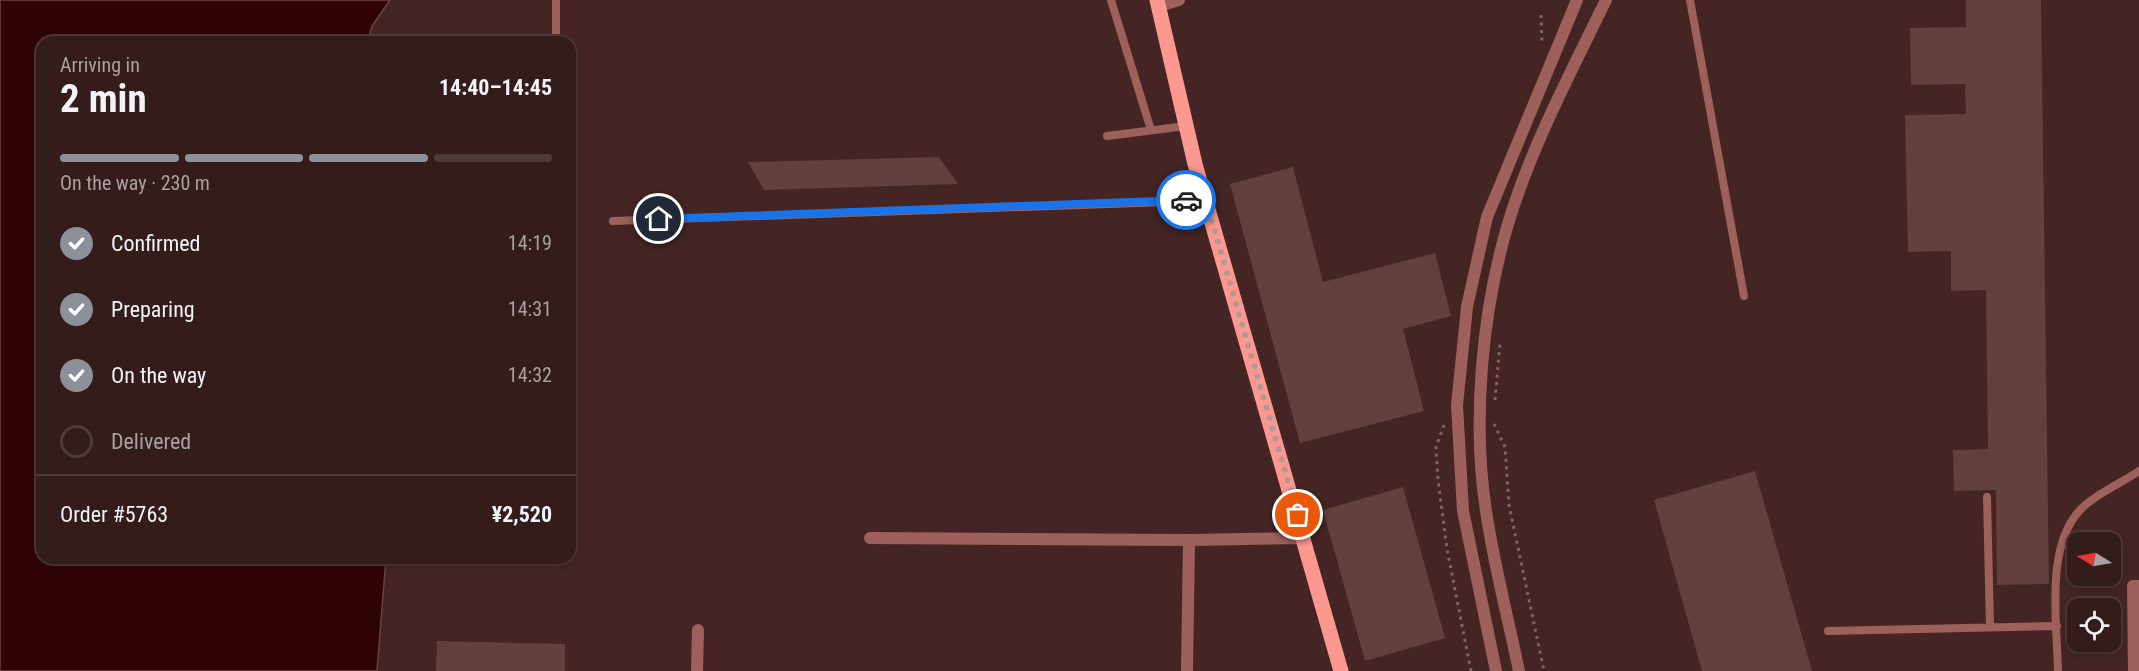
<!DOCTYPE html>
<html lang="en">
<head>
<meta charset="utf-8">
<style>
	body { margin:0; font-family:"Roboto Condensed",sans-serif; background:#3b2523; color:#f1f3f6; height:100vh; display:flex; flex-direction:column; font-size:22px; white-space:nowrap }
	* { box-sizing:border-box; margin:0 }
	p { font-size:20px; color:#a9a1a2 }
	.icon { flex:none; width:33px; height:33px; fill:none; stroke:currentColor; stroke-width:2; stroke-linecap:round; stroke-linejoin:round }
	.map { position:relative; flex:1; overflow:hidden }
	.drawer { position:absolute; left:36px; top:36px; width:540px; height:528px; display:flex; flex-direction:column; background:#331c1a; border-radius:18px; box-shadow:0 3px 9px #0003,0 0 0 2px #4e3a39 }
	.drawer>* { flex:none }
	.needle { width:39px; rotate:281deg }
	.fabs { position:absolute; left:2067px; top:532px; display:grid; gap:12px }
	.fabs a { display:grid; place-items:center; width:54px; height:54px; border-radius:12px; background:#331c1a; box-shadow:0 3px 9px #0003,0 0 0 2px #4e3a39; font-size:30px }
	.pin { position:absolute; display:grid; place-items:center; width:51px; height:51px; color:#fff; margin:-26px; border:3px solid #fff; border-radius:50%; box-shadow:0 2px 6px #0007 }
	.courier { position:absolute; display:grid; place-items:center; width:60px; height:60px; margin:-30px; border:4px solid #1a73e8; border-radius:50%; background:#fff; color:#222; box-shadow:0 2px 8px #0007 }
	.summary em { font-style:normal; font-weight:700 }
	.summary div { display:flex; flex-direction:column-reverse }
	.summary { display:flex; align-items:center; justify-content:space-between; height:102px; padding:0 24px }
	h1 { font-size:39px; font-weight:700; line-height:45px }
	.bar { display:grid; grid-template-columns:repeat(4,1fr); gap:9px 6px; align-content:center; height:72px; padding:0 24px }
	.bar i { height:8px; border-radius:4px; background:#4e3a39 }
	.bar .on { background:#8c9099 }
	.bar p { grid-column:span 4 }
	.line { display:flex; align-items:center; gap:15px; padding:0 24px; border-top:2px solid #4e3a39 }
	.line div { flex:1 }
	ol { padding:0 24px; list-style:none }
	li { display:flex; align-items:center; gap:18px; height:66px }
	li p { margin-inline-start:auto }
	li .icon { padding:6px; border-radius:50%; background:#8c9099; color:#fff; stroke-width:4 }
	li:last-child { color:#a9a1a2 }
	li i { width:33px; height:33px; border:3px solid #4e3a39; border-radius:50% }
	.map>svg:first-child { display:block }
	.water { fill:#300405; stroke:#694443; stroke-width:1.5 }
	.building { fill:#61403d }
	.lines { fill:none; stroke-linecap:round; stroke-linejoin:round }
	.path { stroke:#7f6461; stroke-width:3; stroke-dasharray:3 4.5; stroke-linecap:butt }
	.service { stroke:#9e605b; stroke-width:8 }
	.minor { stroke:#9e605b; stroke-width:12 }
	.tertiary { stroke:#9e605b; stroke-width:12 }
	.primary { stroke:#fd9890; stroke-width:15 }
	.done { stroke:#b29997; stroke-width:6; stroke-dasharray:0 10.8 }
	.route { stroke:#1a73e8; stroke-width:8 }
</style>
</head>
<body>
<div class="map">
<svg width="2139" height="671" viewBox="0 0 2139 671">
	<rect width="100%" height="100%" fill="#442523"/>
	<!-- water -->
	<path class="water" d="M0,0H390L372,26L368,42H42V558H386L377,671H0Z"/>
	<!-- building -->
	<path class="building" d="M1966,0H2041L2049,584L1997,585L1996,490L1954,491L1953,450L1988,449L1986,290L1951,291V251L1908,252L1905,115L1966,114L1965,84L1911,85L1910,28L1966,27Z
		M939,157L958,184L764,190L748,162Z
		M1293,167L1323,282L1435,253L1451,316L1403,329L1424,411L1300,443L1230,184Z
		M1755,471L1812,671H1702L1654,500Z
		M1403,487L1445,638L1365,661L1323,510Z
		M437,641L565,644V671H436Z"/>
	<g class="lines">
		<!-- path -->
		<path class="path" d="M1541,15L1542,44
			M1495,400L1500,343
			M1494,424L1505,447L1509,505L1544,671
			M1444,425L1436,447L1438,480L1447,549L1471,671"/>
		<!-- service -->
		<path class="service" d="M556,0V42
			M1111,0L1151,130
			M1690,0L1744,296
			M1107,136L1186,126
			M613,221L1167,202L1205,198
			M1987,497L1990,627
			M1828,631L2057,626
			M2058,671C2057,622 2044,542 2084,506C2100,492 2121,483 2139,471"/>
		<!-- minor -->
		<path class="minor" d="M1159,6L1179,0
			M870,538L1189,540L1187,671
			M1189,540L1305,538
			M2134,671L2133,586H2139"/>
		<!-- tertiary -->
		<path class="tertiary" d="M697,671L698,630
			M1496,671L1463,511L1457,405L1467,307L1487,217L1577,0
			M1519,671C1508,618 1494,565 1486,511C1472,421 1482,311 1508,224C1531,147 1571,72 1606,0"/>
		<!-- primary -->
		<path class="primary" d="M1157,0L1195,164L1341,671"/>
	</g>
	<g class="lines">
		<!-- done -->
		<path class="done" d="M1186,200L1205,198L1298,515"/>
		<!-- route -->
		<path class="route" d="M659,219L1186,200"/>
	</g>
</svg>
<div class="fabs">
<a><svg class="needle" viewBox="-14 -14 28 28"><path d="M0-13l5 13h-10z" fill="#e53935"/><path d="M0 13l5-13h-10z" fill="#a9a1a2"/></svg></a>
<a><svg class="icon" aria-label="locate" viewBox="0 0 24 24"><circle cx="12" cy="12" r="6"/><path d="M12 2v4M12 18v4M2 12h4M18 12h4"/></svg></a>
</div>
<div class="pin" style="left:1298px;top:515px;background:#ea580c"><svg class="icon" aria-label="bag" viewBox="0 0 24 24"><path d="M5 8h14l-1 12H6zM9 8a3 3 0 0 1 6 0"/></svg></div>
<div class="pin" style="left:659px;top:219px;background:#1f2937"><svg class="icon" aria-label="home" viewBox="0 0 24 24"><path d="M3 11l9-7 9 7M6 9v11h12V9"/></svg></div>
<div class="courier" style="left:1186px;top:200px"><svg class="icon" aria-label="car" viewBox="0 0 24 24"><path d="M5 17H2v-5l4-1 3-4h7l3 4 3 1v5h-3M9 17h6M6 11h13"/><circle cx="7" cy="17" r="2"/><circle cx="17" cy="17" r="2"/></svg></div>
<section class="drawer">
<div class="summary"><div><h1>2 min</h1><p>Arriving in</p></div><em>14:40–14:45</em></div>
<div class="bar"><i class="on"></i><i class="on"></i><i class="on"></i><i></i><p>On the way · 230 m</p></div>
<ol>
<li><svg class="icon" aria-label="check" viewBox="0 0 24 24"><path d="M5 12l5 5 9-10"/></svg>Confirmed<p>14:19</p></li>
<li><svg class="icon" aria-label="check" viewBox="0 0 24 24"><path d="M5 12l5 5 9-10"/></svg>Preparing<p>14:31</p></li>
<li><svg class="icon" aria-label="check" viewBox="0 0 24 24"><path d="M5 12l5 5 9-10"/></svg>On the way<p>14:32</p></li>
<li><i></i>Delivered</li>
</ol>
<div class="line" style="height:78px"><div>Order #5763</div><b>¥2,520</b></div>
</section>
</div>
</body>
</html>
